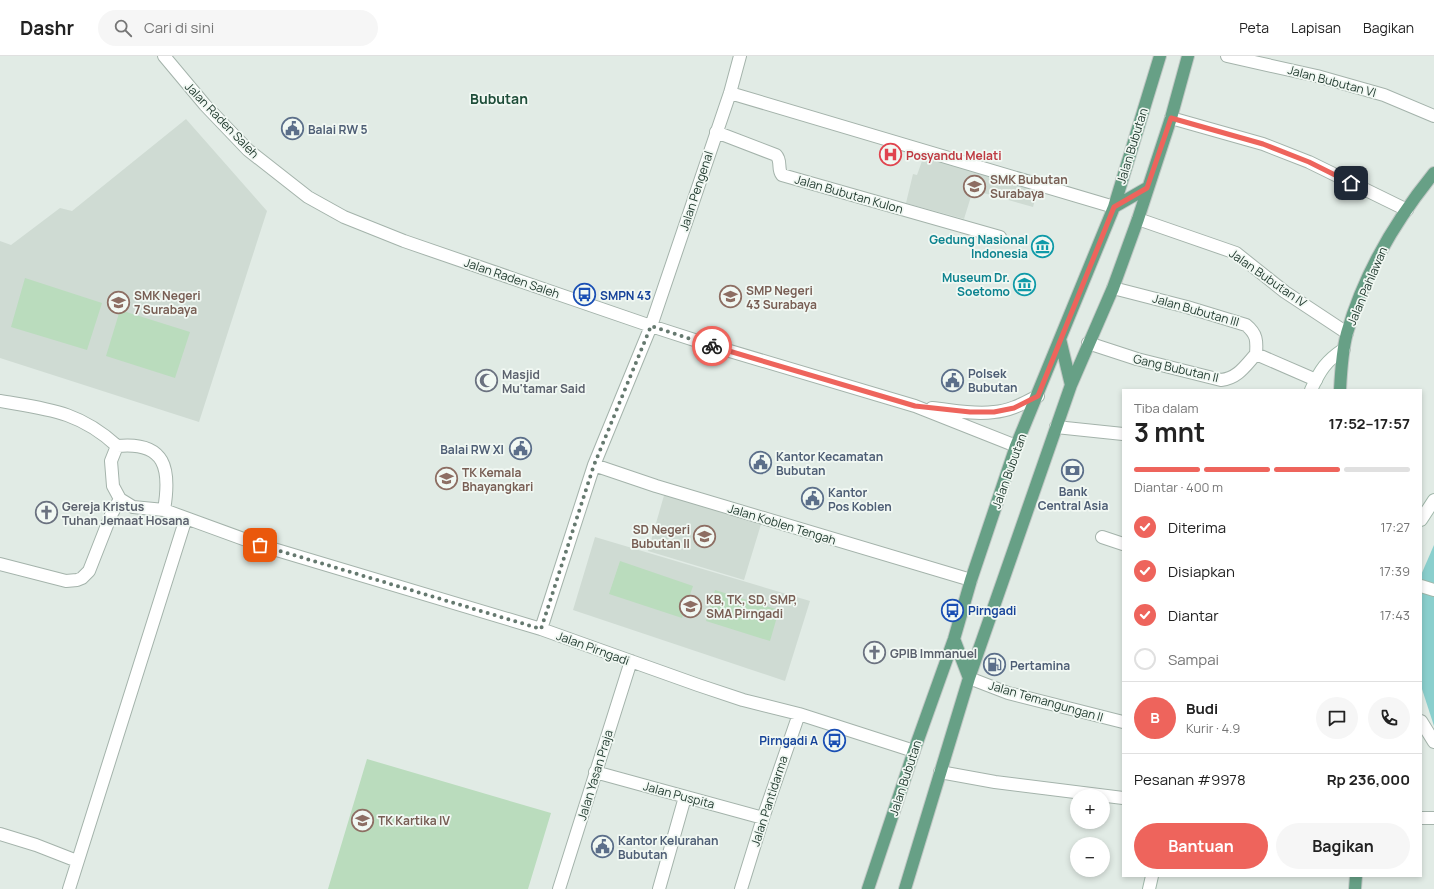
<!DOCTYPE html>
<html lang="id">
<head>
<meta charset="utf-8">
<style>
	body { margin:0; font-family:Manrope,sans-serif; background:#f6f6f6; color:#222; height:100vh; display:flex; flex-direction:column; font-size:15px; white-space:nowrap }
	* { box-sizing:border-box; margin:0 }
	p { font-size:13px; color:#767676 }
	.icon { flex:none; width:22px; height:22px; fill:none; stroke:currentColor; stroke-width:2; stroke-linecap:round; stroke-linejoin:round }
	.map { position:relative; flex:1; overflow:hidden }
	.panel { position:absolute; left:1122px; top:333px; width:300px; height:488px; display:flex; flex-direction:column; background:#fff; border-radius:0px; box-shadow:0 2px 6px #0003 }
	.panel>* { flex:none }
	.fabs { position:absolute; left:1070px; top:733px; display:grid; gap:8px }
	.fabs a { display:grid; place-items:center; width:40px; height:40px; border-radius:50%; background:#fff; box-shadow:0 2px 6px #0003; font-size:20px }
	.pin { position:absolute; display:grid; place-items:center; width:34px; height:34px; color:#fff; margin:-17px; border-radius:8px; box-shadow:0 2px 6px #0006 }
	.courier { position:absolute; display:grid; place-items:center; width:40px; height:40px; margin:-20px; border:3px solid #ee645c; border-radius:50%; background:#fff; color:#222; box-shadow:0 1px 5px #0007 }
	.headline em { font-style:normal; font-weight:700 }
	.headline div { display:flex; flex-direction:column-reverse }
	.headline { display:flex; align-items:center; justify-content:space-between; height:68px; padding:0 12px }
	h1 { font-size:26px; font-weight:700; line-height:30px }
	.bar { display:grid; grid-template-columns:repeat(4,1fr); gap:6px 4px; align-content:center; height:48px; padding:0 12px }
	.bar i { height:5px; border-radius:3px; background:#e0e0e0 }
	.bar .current { background:#ee645c }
	.bar p { grid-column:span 4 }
	.line { display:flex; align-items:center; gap:10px; padding:0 12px; border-top:1px solid #e0e0e0 }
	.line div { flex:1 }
	.round { display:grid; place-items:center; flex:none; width:42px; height:42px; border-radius:21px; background:#f6f6f6 }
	ol { padding:0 12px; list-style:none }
	li { display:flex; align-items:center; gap:12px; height:44px }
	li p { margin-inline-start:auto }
	li .icon { padding:4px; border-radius:50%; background:#ee645c; color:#fff; stroke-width:4 }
	li:last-child { color:#767676 }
	li i { width:22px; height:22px; border:2px solid #e0e0e0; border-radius:50% }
	.button { display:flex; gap:8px; margin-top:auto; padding:8px 12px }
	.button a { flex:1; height:46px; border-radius:24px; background:#ee645c; color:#fff; font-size:16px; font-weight:700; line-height:46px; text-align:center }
	.button a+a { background:#f6f6f6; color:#222 }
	header { display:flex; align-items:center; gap:24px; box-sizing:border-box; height:56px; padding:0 20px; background:#fff; border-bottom:1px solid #e0e0e0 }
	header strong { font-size:19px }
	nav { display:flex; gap:22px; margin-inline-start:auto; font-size:14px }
	.search { width:280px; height:36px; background:#f6f6f6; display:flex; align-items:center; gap:10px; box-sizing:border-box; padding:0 14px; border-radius:22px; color:#767676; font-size:15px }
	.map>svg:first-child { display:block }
	.built { fill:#cfdbd3 }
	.green { fill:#badcbd }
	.water { fill:#8acfcd }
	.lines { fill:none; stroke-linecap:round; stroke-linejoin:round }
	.street-casing { stroke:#a4b3ab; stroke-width:14 }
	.secondary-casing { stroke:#a0b7aa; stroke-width:14 }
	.primary-casing { stroke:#c1c8c5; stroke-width:14 }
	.street { stroke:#fff; stroke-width:12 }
	.secondary { stroke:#fff; stroke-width:12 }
	.primary { stroke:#67a086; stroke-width:12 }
	.done { stroke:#65796f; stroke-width:4; stroke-dasharray:0 7.2 }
	.route { stroke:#ee645c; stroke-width:5 }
	.labels { text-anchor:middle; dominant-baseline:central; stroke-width:3.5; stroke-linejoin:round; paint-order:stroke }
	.street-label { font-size:12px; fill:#223b30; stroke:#f1f8f3 }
	.service-label { font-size:12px; font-weight:bold; fill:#4e5e75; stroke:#f1f8f3; text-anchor:start }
	.health-label { font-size:12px; font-weight:bold; fill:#be3a42; stroke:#f1f8f3; text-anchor:start }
	.education-label { font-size:12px; font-weight:bold; fill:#785e54; stroke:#f1f8f3; text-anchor:start }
	.culture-label { font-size:12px; font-weight:bold; fill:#0d838f; stroke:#f1f8f3; text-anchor:end }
	.transit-label { font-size:12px; font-weight:bold; fill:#164399; stroke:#f1f8f3; text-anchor:start }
	.worship-label { font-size:12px; font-weight:bold; fill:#5b616d; stroke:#f1f8f3; text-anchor:start }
	.quarter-label { font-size:14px; font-weight:bold; fill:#1e4d39; stroke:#f1f8f3 }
</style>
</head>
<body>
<header>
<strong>Dashr</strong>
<div class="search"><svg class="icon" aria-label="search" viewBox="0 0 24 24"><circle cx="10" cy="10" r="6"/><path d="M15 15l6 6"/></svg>Cari di sini</div>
<nav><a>Peta</a><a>Lapisan</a><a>Bagikan</a></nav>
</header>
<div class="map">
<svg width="1434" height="833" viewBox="0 0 1434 833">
	<rect width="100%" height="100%" fill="#e1ebe5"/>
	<!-- built -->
	<path class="built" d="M186,63L267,155L199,366L0,302V185L11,189L60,152L72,155Z
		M927,91L1040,126L1033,151L973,134L964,163L906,147L913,118L917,119Z
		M665,436L762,465L744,524L648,495Z
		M595,481L810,545L785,625L573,554Z"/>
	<!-- green -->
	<path class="green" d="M25,222L102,247L87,294L11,271Z
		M120,254L190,276L175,322L106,300Z
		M620,505L693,530L682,562L609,538Z
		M715,534L779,554L770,585L706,565Z
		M367,703L551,757L528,833H328Z"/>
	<!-- water -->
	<path class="water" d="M1434,489V670L1421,630V519Z"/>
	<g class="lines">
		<defs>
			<path id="street" d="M164,0L205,49L248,94L308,141L344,161L404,185L651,270L713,290L915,350L1016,390
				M1227,0L1317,20L1384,39L1434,60
				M730,37L1114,151
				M1171,62L1263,88L1309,106L1407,154
				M716,76L776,99C782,105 777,113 782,119L1000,181
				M1138,163L1236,197L1285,236L1347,277
				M1113,232L1187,251L1246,269C1257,278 1257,285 1256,298
				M1088,287L1137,303L1221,324C1238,322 1245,310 1256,298
				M1256,298L1316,324
				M0,345C47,353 79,355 117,390C166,385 171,413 164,454
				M932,352C952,354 974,359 994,356C1010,355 1024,347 1038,340
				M1056,371L1123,378
				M117,390L111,405L113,430L120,443L133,451L164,454L260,489L541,573L698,629L743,644L799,658L914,695
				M594,409L656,430L971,524
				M1102,481L1123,488
				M0,508L66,525L77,524L82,522L89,515L111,459L120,443
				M541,573L594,409L651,270L730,37L740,0
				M969,622L1008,637L1123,666
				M1421,665L1434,686
				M595,716L763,762
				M940,716L995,726L1123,742
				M1421,762H1434
				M0,778L36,789L77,805
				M69,833L186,462
				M559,833L631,605
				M659,833L685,741
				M741,833L763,762L799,658"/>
			<path id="secondary" d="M1311,334C1320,314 1326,305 1344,293
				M1421,464L1434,444
				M1421,530L1434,534
				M1149,833L1152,820"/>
			<path id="primary" d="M1114,151L1147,132
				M1060,283L1071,329
				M1340,334C1341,315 1342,295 1347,277C1364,217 1395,165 1434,117
				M954,583L969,622
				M868,833L914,695L954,583L971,524L1016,390L1114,151L1160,0
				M905,833L969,622L1071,329L1113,232L1138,163L1171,62L1188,0
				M1355,833L1356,820"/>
		</defs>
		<!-- street casing -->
		<use href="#street" class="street-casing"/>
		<!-- secondary casing -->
		<use href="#secondary" class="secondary-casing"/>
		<!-- primary casing -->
		<use href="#primary" class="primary-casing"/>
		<!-- street -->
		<use href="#street" class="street"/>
		<!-- secondary -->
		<use href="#secondary" class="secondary"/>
		<!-- primary -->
		<use href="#primary" class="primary"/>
	</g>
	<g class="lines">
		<!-- done -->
		<path class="done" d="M260,489L541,573L594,409L651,270L712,290"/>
		<!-- route -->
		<path class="route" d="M712,290L915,350L970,356H994L1014,352L1038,340L1114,151L1147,132L1171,62L1263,88L1309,106L1351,127"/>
	</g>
	<!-- icons -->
	<defs>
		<symbol id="civic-ring" viewBox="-11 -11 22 22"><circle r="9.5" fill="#f1f8f3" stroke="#5c6f8a" stroke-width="1.5"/><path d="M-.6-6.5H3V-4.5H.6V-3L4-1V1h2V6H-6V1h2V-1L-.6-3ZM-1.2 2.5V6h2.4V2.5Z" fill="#5c6f8a"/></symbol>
		<symbol id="hospital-ring" viewBox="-11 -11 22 22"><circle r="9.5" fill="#f1f8f3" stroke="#e0444e" stroke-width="1.5"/><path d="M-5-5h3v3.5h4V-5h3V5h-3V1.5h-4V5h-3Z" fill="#e0444e"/></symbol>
		<symbol id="school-ring" viewBox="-11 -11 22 22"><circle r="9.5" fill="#f1f8f3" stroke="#8d6e63" stroke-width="1.5"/><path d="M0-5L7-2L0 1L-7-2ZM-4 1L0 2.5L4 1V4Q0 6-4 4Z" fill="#8d6e63"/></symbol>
		<symbol id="museum-ring" viewBox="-11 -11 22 22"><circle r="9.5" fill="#f1f8f3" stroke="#0f9aa8" stroke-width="1.5"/><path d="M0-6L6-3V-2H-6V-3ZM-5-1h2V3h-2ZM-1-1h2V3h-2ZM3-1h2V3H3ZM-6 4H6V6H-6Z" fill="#0f9aa8"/></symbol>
		<symbol id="bus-ring" viewBox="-11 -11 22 22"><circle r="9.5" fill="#f1f8f3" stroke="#1a4fb4" stroke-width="1.5"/><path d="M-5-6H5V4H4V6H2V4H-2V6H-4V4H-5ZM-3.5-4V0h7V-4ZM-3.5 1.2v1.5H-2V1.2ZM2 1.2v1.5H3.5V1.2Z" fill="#1a4fb4"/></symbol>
		<symbol id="mosque-ring" viewBox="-11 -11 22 22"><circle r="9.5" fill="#f1f8f3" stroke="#6b7280" stroke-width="1.5"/><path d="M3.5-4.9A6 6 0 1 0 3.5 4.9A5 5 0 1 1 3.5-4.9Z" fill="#6b7280"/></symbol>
		<symbol id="bank-ring" viewBox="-11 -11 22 22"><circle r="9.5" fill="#f1f8f3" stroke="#5c6f8a" stroke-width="1.5"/><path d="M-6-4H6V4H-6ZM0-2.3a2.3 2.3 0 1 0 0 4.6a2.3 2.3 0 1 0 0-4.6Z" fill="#5c6f8a"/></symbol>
		<symbol id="church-ring" viewBox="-11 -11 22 22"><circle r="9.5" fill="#f1f8f3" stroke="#6b7280" stroke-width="1.5"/><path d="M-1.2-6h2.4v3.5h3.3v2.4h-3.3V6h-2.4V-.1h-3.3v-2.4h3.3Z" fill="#6b7280"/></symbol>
		<symbol id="fuel-ring" viewBox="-11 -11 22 22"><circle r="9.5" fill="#f1f8f3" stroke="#5c6f8a" stroke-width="1.5"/><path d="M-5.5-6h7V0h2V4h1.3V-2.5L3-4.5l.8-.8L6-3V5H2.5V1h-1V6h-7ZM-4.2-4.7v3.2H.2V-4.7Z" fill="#5c6f8a"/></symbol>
	</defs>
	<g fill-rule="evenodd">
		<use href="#civic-ring" x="280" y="60" width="25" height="25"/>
		<use href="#hospital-ring" x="878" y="86" width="25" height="25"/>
		<use href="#school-ring" x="962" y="118" width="25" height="25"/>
		<use href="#museum-ring" x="1030" y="178" width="25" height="25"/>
		<use href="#museum-ring" x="1012" y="216" width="25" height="25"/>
		<use href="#bus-ring" x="572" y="226" width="25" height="25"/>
		<use href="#school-ring" x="718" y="228" width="25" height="25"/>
		<use href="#school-ring" x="106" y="234" width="25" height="25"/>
		<use href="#civic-ring" x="940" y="312" width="25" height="25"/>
		<use href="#mosque-ring" x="474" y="312" width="25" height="25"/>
		<use href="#civic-ring" x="508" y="380" width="25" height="25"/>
		<use href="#civic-ring" x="748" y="394" width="25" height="25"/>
		<use href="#bank-ring" x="1060" y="402" width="25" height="25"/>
		<use href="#school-ring" x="434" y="410" width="25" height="25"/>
		<use href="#civic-ring" x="800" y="430" width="25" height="25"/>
		<use href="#church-ring" x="34" y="444" width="25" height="25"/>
		<use href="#school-ring" x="692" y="468" width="25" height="25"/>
		<use href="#school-ring" x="678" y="538" width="25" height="25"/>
		<use href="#bus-ring" x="940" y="542" width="25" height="25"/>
		<use href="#church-ring" x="862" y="584" width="25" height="25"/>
		<use href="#fuel-ring" x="982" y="596" width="25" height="25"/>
		<use href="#bus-ring" x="822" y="672" width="25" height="25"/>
		<use href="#school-ring" x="350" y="752" width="25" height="25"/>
		<use href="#civic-ring" x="590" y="778" width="25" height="25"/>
	</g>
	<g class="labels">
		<!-- street labels -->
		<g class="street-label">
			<text transform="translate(1332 25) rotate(15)">Jalan Bubutan VI</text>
			<text transform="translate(222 64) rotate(46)">Jalan Raden Saleh</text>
			<text transform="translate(1132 90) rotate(-73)">Jalan Bubutan</text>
			<text transform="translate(696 135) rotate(-72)">Jalan Pengenal</text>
			<text transform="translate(849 138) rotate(16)">Jalan Bubutan Kulon</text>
			<text transform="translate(512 222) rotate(19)">Jalan Raden Saleh</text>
			<text transform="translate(1268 222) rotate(35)">Jalan Bubutan IV</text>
			<text transform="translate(1367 230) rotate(-67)">Jalan Pahlawan</text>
			<text transform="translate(1196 254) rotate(16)">Jalan Bubutan III</text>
			<text transform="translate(1176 312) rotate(13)">Gang Bubutan II</text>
			<text transform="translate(1009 415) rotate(-70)">Jalan Bubutan</text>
			<text transform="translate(782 468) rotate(17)">Jalan Koblen Tengah</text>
			<text transform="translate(593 592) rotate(20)">Jalan Pirngadi</text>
			<text transform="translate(1046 645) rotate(16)">Jalan Temangungan II</text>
			<text transform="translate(595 719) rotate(-73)">Jalan Yasan Praja</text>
			<text transform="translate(905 722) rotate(-72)">Jalan Bubutan</text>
			<text transform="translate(679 739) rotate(15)">Jalan Puspita</text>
			<text transform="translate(769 745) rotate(-72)">Jalan Pantidarma</text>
		</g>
		<!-- service labels -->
		<g class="service-label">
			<text x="308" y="73">Balai RW 5</text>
			<text x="968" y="317">Polsek<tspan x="968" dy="14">Bubutan</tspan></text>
			<text x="504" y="393" text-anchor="end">Balai RW XI</text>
			<text x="776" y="400">Kantor Kecamatan<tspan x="776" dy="14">Bubutan</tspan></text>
			<text x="1073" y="435" text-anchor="middle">Bank<tspan x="1073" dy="14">Central Asia</tspan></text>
			<text x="828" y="436">Kantor<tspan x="828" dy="14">Pos Koblen</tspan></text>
			<text x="1010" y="609">Pertamina</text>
			<text x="618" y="784">Kantor Kelurahan<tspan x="618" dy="14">Bubutan</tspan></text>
		</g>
		<!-- health labels -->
		<g class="health-label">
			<text x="906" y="99">Posyandu Melati</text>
		</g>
		<!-- education labels -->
		<g class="education-label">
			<text x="990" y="123">SMK Bubutan<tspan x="990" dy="14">Surabaya</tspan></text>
			<text x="746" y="234">SMP Negeri<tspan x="746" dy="14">43 Surabaya</tspan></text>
			<text x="134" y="239">SMK Negeri<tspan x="134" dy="14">7 Surabaya</tspan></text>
			<text x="462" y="416">TK Kemala<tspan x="462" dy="14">Bhayangkari</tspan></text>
			<text x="690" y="473" text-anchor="end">SD Negeri<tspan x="690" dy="14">Bubutan II</tspan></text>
			<text x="706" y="543">KB, TK, SD, SMP,<tspan x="706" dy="14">SMA Pirngadi</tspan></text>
			<text x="378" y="764">TK Kartika IV</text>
		</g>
		<!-- culture labels -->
		<g class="culture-label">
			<text x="1028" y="183">Gedung Nasional<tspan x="1028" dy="14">Indonesia</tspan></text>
			<text x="1010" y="221">Museum Dr.<tspan x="1010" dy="14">Soetomo</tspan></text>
		</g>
		<!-- transit labels -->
		<g class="transit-label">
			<text x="600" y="239">SMPN 43</text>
			<text x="968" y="554">Pirngadi</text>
			<text x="818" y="684" text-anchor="end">Pirngadi A</text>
		</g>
		<!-- worship labels -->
		<g class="worship-label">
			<text x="502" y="318">Masjid<tspan x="502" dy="14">Mu'tamar Said</tspan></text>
			<text x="62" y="450">Gereja Kristus<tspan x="62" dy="14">Tuhan Jemaat Hosana</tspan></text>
			<text x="890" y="597">GPIB Immanuel</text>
		</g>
		<!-- quarter labels -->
		<g class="quarter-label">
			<text x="499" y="42">Bubutan</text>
		</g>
	</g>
</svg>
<div class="fabs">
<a>+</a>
<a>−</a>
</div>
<div class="pin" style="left:260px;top:489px;background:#ea580c"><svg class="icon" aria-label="bag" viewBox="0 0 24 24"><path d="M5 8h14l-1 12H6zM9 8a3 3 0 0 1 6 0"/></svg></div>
<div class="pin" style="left:1351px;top:127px;background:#1f2937"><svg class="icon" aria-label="home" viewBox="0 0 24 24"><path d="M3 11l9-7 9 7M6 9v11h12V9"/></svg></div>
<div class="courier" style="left:712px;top:290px"><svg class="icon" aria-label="bike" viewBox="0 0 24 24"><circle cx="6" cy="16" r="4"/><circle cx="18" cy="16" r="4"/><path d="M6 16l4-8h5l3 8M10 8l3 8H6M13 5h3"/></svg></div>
<section class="panel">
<div class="headline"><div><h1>3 mnt</h1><p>Tiba dalam</p></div><em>17:52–17:57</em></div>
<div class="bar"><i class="current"></i><i class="current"></i><i class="current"></i><i></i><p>Diantar · 400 m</p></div>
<ol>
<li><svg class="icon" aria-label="check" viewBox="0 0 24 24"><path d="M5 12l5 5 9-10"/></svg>Diterima<p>17:27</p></li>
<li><svg class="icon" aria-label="check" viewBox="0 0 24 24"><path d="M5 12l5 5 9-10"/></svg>Disiapkan<p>17:39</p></li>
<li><svg class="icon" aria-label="check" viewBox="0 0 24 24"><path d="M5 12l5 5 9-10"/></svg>Diantar<p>17:43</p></li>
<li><i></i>Sampai</li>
</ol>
<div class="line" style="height:72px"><b class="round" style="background:#ee645c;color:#fff">B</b><div><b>Budi</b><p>Kurir · 4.9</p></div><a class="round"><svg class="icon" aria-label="chat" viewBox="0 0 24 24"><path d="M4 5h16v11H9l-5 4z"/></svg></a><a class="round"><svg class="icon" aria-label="phone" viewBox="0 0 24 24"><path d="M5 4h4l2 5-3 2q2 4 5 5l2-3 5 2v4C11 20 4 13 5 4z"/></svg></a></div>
<div class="line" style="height:52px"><div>Pesanan #9978</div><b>Rp 236,000</b></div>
<div class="button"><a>Bantuan</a><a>Bagikan</a></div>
</section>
</div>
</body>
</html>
